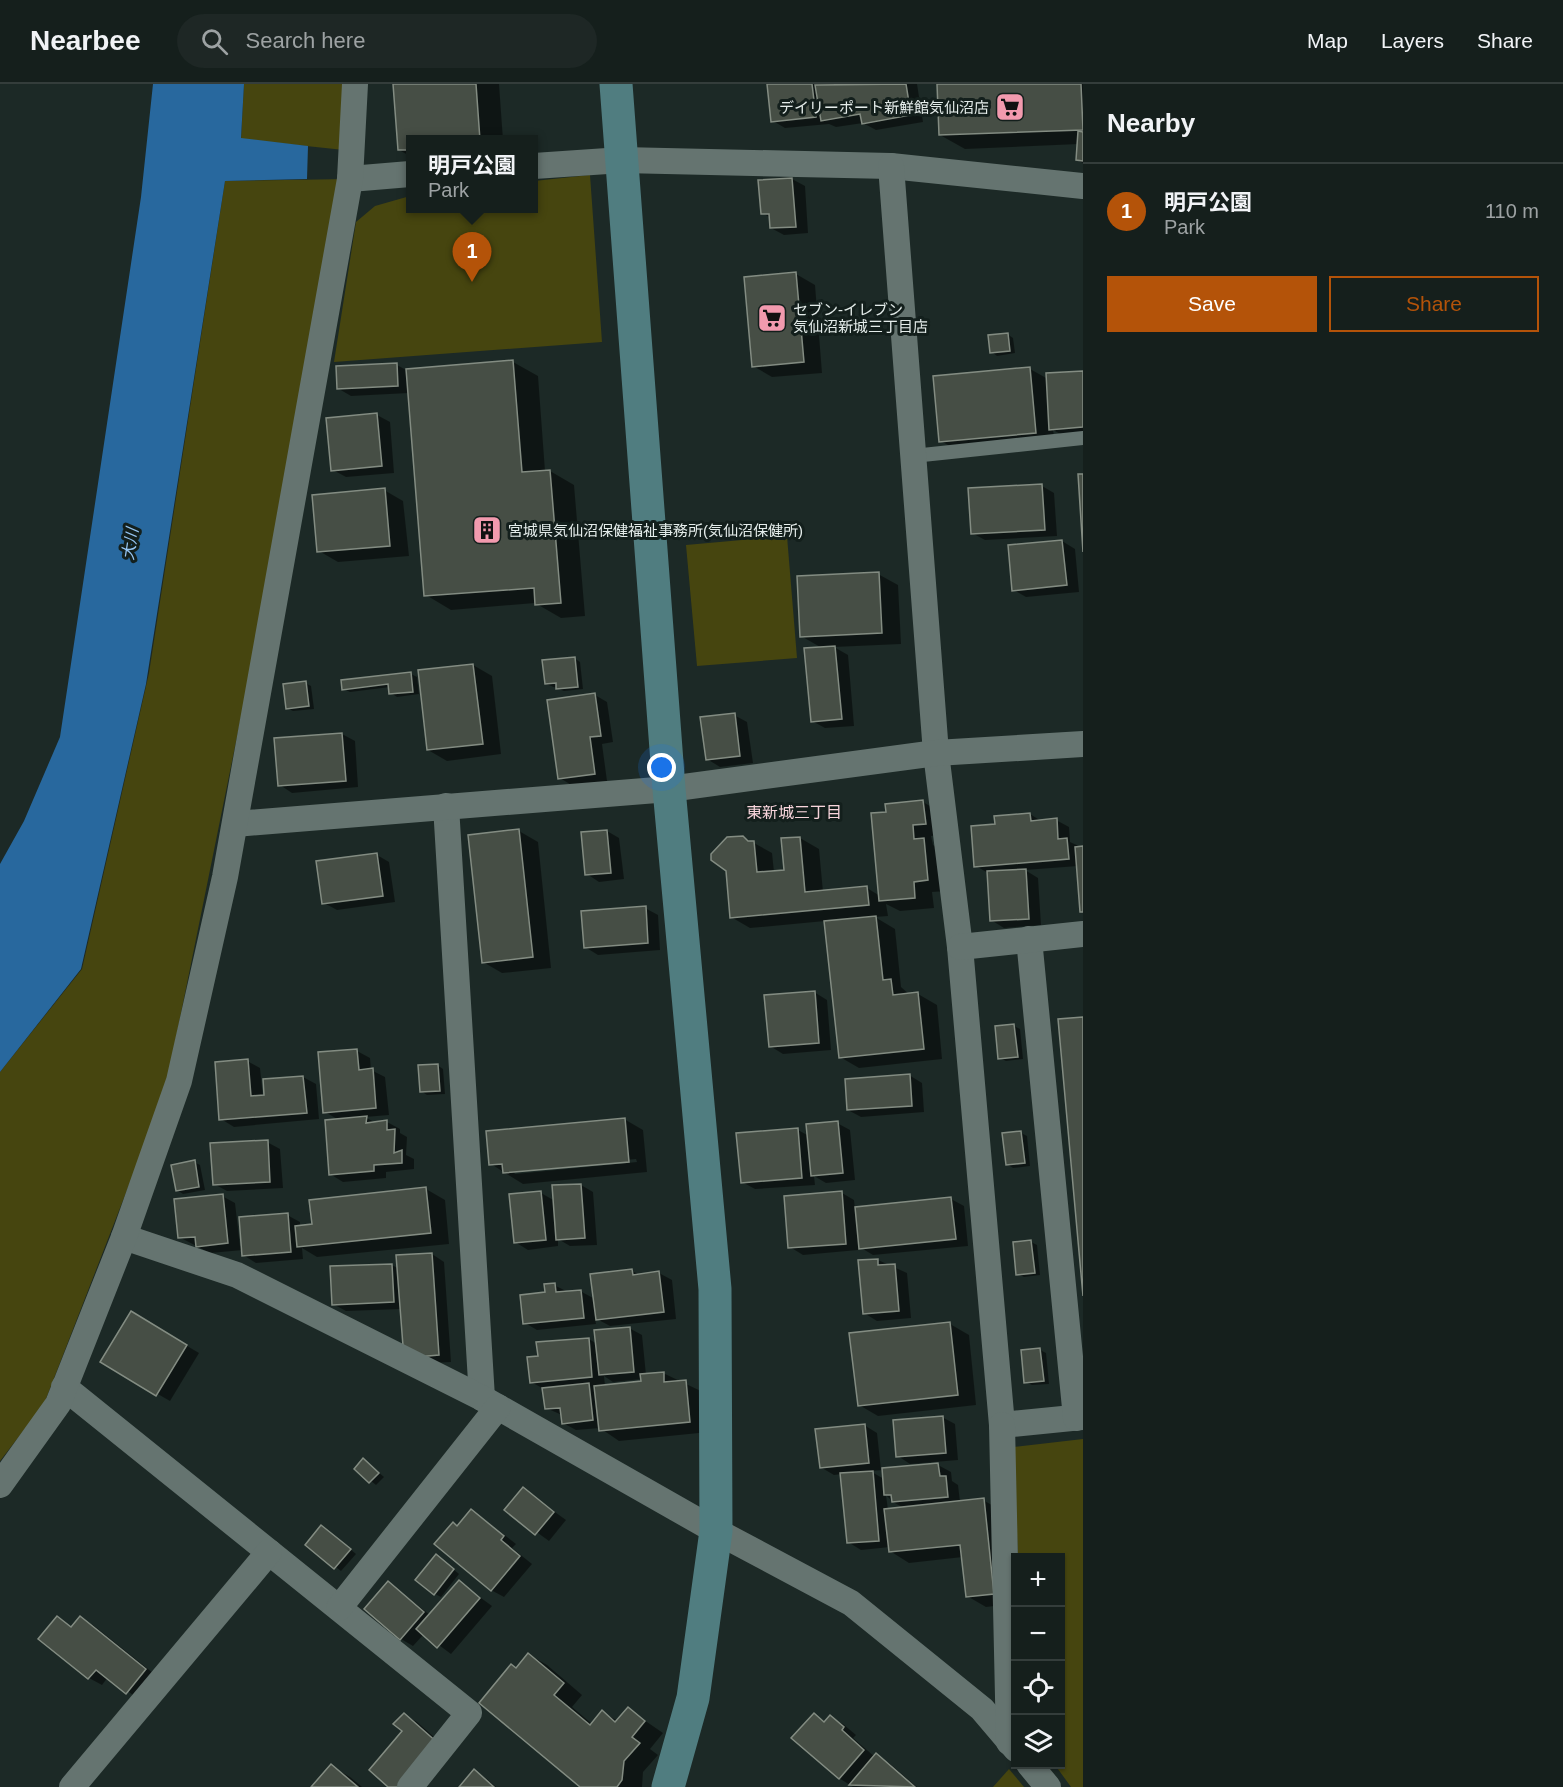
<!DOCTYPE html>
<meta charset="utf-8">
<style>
body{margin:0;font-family:Arial,"Noto Sans JP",sans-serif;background:#1e2725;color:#f1f3f6}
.controls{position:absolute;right:18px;bottom:18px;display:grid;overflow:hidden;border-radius:0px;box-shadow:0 2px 4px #0004}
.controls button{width:54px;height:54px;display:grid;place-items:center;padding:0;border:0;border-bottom:2px solid #343d3b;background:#151f1c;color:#f1f3f6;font:30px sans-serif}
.you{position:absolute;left:662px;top:684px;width:21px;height:21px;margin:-15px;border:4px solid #fff;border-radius:50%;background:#1a73e8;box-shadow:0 0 0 9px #1a73e833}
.badge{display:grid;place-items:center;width:39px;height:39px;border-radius:50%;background:#b45309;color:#fff;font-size:20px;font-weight:700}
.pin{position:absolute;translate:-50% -50px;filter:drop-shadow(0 2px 3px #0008)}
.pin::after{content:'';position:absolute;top:32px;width:21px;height:18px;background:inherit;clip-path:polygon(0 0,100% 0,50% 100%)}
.popup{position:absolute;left:406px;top:51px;width:132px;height:78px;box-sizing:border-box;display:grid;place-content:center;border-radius:0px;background:#151f1c;filter:drop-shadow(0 2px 4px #0005);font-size:20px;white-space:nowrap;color:#9da2a3}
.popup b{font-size:22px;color:#f1f3f6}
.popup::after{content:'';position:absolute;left:50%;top:100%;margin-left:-12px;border:12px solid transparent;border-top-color:#151f1c}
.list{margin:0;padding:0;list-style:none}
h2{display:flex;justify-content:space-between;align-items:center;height:78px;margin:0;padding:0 24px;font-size:26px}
h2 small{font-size:20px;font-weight:400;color:#9da2a3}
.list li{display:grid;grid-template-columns:39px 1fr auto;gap:18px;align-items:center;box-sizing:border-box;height:96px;padding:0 24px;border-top:2px solid #343d3b}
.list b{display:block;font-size:22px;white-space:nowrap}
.list p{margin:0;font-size:20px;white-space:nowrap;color:#9da2a3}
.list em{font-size:20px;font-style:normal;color:#9da2a3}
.actions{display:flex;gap:12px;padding:18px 24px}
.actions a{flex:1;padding:14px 0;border:2px solid #b45309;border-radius:0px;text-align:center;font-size:21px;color:#b45309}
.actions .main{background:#b45309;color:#fff}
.icon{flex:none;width:33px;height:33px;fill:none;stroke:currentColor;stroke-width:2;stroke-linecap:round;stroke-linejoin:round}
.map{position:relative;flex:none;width:1083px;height:1703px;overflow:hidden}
header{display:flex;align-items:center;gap:36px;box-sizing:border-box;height:84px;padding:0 30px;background:#151f1c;border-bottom:2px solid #343d3b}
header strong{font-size:28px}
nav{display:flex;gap:33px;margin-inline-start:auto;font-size:21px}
.search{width:420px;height:54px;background:#1e2725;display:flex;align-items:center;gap:15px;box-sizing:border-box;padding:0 21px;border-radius:33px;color:#9da2a3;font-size:22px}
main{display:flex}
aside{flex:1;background:#151f1c}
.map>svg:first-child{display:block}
.green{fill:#46450f}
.water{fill:#28689e}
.shadow{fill:#0007;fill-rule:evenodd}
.building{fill:#464e45;stroke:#838c82;stroke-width:1.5}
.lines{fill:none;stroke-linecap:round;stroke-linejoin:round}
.lane{stroke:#657470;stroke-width:14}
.street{stroke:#657470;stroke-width:26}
.secondary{stroke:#507d80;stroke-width:33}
.labels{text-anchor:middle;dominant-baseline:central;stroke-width:6;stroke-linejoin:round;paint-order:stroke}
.poi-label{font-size:15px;fill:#e4ecea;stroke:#131f1c;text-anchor:start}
.water-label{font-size:16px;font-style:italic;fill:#95c5f3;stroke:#131f1c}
.neighbourhood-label{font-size:16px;fill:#f7d4db;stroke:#131f1c}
</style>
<header>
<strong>Nearbee</strong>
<div class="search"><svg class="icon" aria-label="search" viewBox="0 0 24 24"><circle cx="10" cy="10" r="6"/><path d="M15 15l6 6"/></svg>Search here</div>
<nav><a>Map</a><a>Layers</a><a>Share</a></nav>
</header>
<main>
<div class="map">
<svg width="1083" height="1703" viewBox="0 0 1083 1703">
<rect width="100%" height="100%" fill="#1c2926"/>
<!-- green -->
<g class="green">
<path d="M244,0H349L344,66L241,55Z"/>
<path d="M590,91L602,258L334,278L356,138L375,122L410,112V124H534V97Z"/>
<path d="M350,95L165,1008L44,1320L0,1377V988L82,885L149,589L225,97Z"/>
<path d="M787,452L797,574L697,582L686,461Z"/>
<path d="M1083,1355V1703H1071L1055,1681L1060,1680V1474L1018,1473L1013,1363Z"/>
<path d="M1009,1685L1024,1703H993Z"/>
</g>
<!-- water -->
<path class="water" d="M153,0H244L241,54L308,62L307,95L225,97L146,600L81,885L0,988V780L24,737L60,653L141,113Z"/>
<!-- shadow -->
<g class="shadow">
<path d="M394,0H499L503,56H410V72L399,66Z"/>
<path d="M768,0H917L923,38L876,46L863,39L836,43L829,40L785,44L773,37Z"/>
<path d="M938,0H1083V79L1077,76L1079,60L965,65L940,51Z"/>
<path d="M792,95L805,102L808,149L784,151L771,144V134L762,129Z"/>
<path d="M796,190L815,201L822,289L772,293L753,282Z"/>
<path d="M1007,250L1013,254L1015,269L997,272L992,268Z"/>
<path d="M513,278L538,292L545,387H550L574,401L585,532L561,534L535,519L451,526L426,511L409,309L351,312L339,305L397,281L406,286Z"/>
<path d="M1030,285L1048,295L1083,289V351L1064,352L1053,346L1055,359L960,368L941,357Z"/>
<path d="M377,331L390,338L394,389L346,393L333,386Z"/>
<path d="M1042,402L1054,409L1057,452L985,456L972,449Z"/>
<path d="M384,406L403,417L409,472L338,478L319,467Z"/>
<path d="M1062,457L1075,465L1079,508L1026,513L1014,506Z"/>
<path d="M878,490L898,501L901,560L834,563L848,571L854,642L825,644L812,637L822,564L801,552Z"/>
<path d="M574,574L580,578L583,605L564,607L546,600Z"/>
<path d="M473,581L492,592L501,670L447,677L428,666Z"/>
<path d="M411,590L417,593L419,610L397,613L391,609L390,603L350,608L344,605Z"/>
<path d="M305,599L311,602L314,625L293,627L287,624Z"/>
<path d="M595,611L607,618L613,658L602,660L607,697L573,702L560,694Z"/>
<path d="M734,631L747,638L753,679L720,683L707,675Z"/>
<path d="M342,650L355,657L358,703L292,709L280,701Z"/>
<path d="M923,718L942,729L944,750L931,752L933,761L942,767L946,807L932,808L934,824L900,827L886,820L888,832L875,833L895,845L901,903L910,911L918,910L937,921L942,975L859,984L840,973L825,837L750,844L731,833L743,753L772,769L774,788L786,787L800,754L819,765L823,808L867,804L880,812L888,729Z"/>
<path d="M1030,730L1041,737L1056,736L1069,743L1070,758L1083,764V828L1078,782L1025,786L1038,794L1041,841L1004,844L991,836L988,789L976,782L996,741Z"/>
<path d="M519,747L538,758L551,884L502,889L483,878Z"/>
<path d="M607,747L619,754L624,795L599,798L587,790Z"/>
<path d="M377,771L389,778L395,818L337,826L324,819Z"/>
<path d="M645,824L658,831L660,866L598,871L585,863Z"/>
<path d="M814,908L827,916L831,966L783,970L770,962Z"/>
<path d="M1014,942L1020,945L1023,975L1006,977L1000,974Z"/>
<path d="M357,967L370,974L371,986L385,993L389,1031L365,1033L376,1039L387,1038L400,1045V1049L407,1053L406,1071L414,1075V1085L386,1088V1094L343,1098L330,1090L339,1036L325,1028Z"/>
<path d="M247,977L260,984L263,1014L303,993L316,1000L319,1035L234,1043L221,1035Z"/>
<path d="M437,981L443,985L445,1010L427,1011L421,1007Z"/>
<path d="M909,991L922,999L924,1028L861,1033L848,1026Z"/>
<path d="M624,1035L643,1046L647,1088L523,1100L491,1080ZM636,1075L637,1078L515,1090L513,1087Z"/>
<path d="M837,1039L850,1046L855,1096L826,1099L814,1092L815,1101L755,1105L742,1098L798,1046L809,1052Z"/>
<path d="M1021,1049L1027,1052L1030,1082L1013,1084L1007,1080Z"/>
<path d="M267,1058L280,1065L283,1104L227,1107L214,1100Z"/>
<path d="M194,1078L200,1081L205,1106L183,1110L177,1106Z"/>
<path d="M581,1101L593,1108L597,1161L570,1162L558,1155V1162L528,1166L515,1158L541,1109L555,1117Z"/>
<path d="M426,1105L445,1116L449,1160L317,1173L302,1164L303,1175L256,1179L243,1171V1166L210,1169L179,1153L222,1112L235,1119L240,1162L287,1131L300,1138V1143L314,1141Z"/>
<path d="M842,1109L854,1116L855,1125L951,1115L964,1122L968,1162L873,1171L858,1162V1166L803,1171L790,1163Z"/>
<path d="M1031,1158L1037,1161L1040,1191L1024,1193L1018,1190Z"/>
<path d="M432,1170L444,1178L451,1278L431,1279L418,1271L402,1225L346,1227L333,1220L392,1181L399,1185Z"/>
<path d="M878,1176L907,1189L911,1234L877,1237L864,1229Z"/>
<path d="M632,1187L640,1191L659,1189L672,1196L676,1235L610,1242L595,1234L596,1240L537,1246L525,1239L554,1201L568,1208L580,1207L595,1215Z"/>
<path d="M131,1229L199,1269L170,1317L102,1278Z"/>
<path d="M950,1240L969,1251L976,1321L878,1332L859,1321Z"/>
<path d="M629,1244L642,1251L646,1291L663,1289L705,1309L709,1348L619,1357L600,1344L576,1346L563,1339L562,1331L546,1324L544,1305L531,1298L540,1274L589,1255L597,1260ZM604,1292L613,1298L642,1295L643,1299L605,1302Z"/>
<path d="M1040,1266L1046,1269L1049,1300L1032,1301L1026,1298Z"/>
<path d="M942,1333L955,1340L958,1376L910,1380L898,1372Z"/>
<path d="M864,1341L877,1349L881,1386L938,1381L951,1388L952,1397L958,1401L960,1418L983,1416L1002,1427L1012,1520L986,1523L967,1512L963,1473L909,1479L890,1467V1463L861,1466L848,1458L842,1390L834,1391L822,1384ZM883,1386L884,1395L870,1387ZM886,1411L893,1418L904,1424L888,1426Z"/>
<path d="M364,1376L384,1393L376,1401L356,1385Z"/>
<path d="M523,1405L566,1436L549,1457L506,1426Z"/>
<path d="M472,1426L516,1460L512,1464L532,1480L504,1513L491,1506L453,1440L458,1443Z"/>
<path d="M327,1446L356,1470L341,1487L307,1461Z"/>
<path d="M442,1476L459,1490L441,1513L435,1510Z"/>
<path d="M459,1498L492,1522L451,1570L424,1550L413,1562L401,1555L389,1499L430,1531Z"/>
<path d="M57,1534L72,1543L80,1534L93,1541L158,1593L140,1616L108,1593L102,1601L89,1594L40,1554Z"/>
<path d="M528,1570L547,1581L582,1611L572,1623L592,1640L602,1628L618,1637L628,1625L663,1649L650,1665L658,1671L643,1688L642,1703H582L517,1585Z"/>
<path d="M404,1631L417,1638L451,1668L391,1703L404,1647Z"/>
<path d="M814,1631L826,1638L830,1633L843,1640L856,1651L853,1654L875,1673L889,1679L917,1703H853L839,1694Z"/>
<path d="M331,1682L350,1693L362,1703H313Z"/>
<path d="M474,1687L487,1695L496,1703H461Z"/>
</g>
<!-- building -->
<g class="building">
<path d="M393,0H476L480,56H410V66H398Z"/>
<path d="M767,0H812L816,33L771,38Z"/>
<path d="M906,0L911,31L862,40L860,30L821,37L815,1Z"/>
<path d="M937,0H1081L1083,46L939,51Z"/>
<path d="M1078,47L1083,48V77L1076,76Z"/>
<path d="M792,94L796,143L770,144L769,130H761L758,96Z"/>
<path d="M796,188L804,278L752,283L744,193Z"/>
<path d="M1008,249L1010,267L990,269L988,251Z"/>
<path d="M513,276L522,388L550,386L561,519L535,521L534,504L424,512L406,285Z"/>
<path d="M397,279L398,302L337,305L336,282Z"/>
<path d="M1030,283L1036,349L939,358L933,292Z"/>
<path d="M1083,287V343L1049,346L1046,289Z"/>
<path d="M377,329L382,382L331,387L326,334Z"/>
<path d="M1078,390H1083V468Z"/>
<path d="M1042,400L1045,446L971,450L968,404Z"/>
<path d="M385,404L390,462L317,468L312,411Z"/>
<path d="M1062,456L1067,501L1012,507L1008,461Z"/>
<path d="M879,488L882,549L800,553L797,492Z"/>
<path d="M835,562L842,635L811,638L804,564Z"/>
<path d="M575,573L578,603L556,605V599L545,600L542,576Z"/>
<path d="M473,580L483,660L427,666L418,586Z"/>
<path d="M411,588L413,608L389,610L388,600L342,606L341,596Z"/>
<path d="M306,597L309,622L286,625L283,600Z"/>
<path d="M595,609L601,652L590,653L595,690L558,695L547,616Z"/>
<path d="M735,629L740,672L706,676L700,633Z"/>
<path d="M342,649L346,697L278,702L274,654Z"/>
<path d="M923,716L926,740L913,741L914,755L924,754L928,796L914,798L915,814L879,817L871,729L886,728L885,720Z"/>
<path d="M1030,729L1031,737L1057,734L1058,755L1067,754L1069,775L974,783L971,742L995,740L994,732Z"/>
<path d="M519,745L533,873L482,879L468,751Z"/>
<path d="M607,746L611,789L585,791L581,748Z"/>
<path d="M743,752L748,757H754L757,788L784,786L781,754L800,753L805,808L867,802L869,821L730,834L726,787L711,776V770L727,753Z"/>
<path d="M1083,762V828H1080L1075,763Z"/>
<path d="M377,769L383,812L322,820L316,777Z"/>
<path d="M1026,785L1029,835L990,837L987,787Z"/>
<path d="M646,822L648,859L584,864L581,827Z"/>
<path d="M876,832L883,896L891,895L893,911L918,908L924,965L839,974L824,837Z"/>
<path d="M815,907L819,959L769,963L764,911Z"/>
<path d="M1083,933V1212L1058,935Z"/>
<path d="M1014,940L1018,973L998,975L995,942Z"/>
<path d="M357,965L359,986L373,984L376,1024L323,1029L318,968Z"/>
<path d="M248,975L251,1012L264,1011L263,995L303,992L307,1029L219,1036L215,978Z"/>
<path d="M438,980L440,1007L420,1008L418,981Z"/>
<path d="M910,990L912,1022L847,1026L845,995Z"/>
<path d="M367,1032L366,1039L387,1036V1046L395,1045L394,1069L402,1066V1079L374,1081V1087L329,1091L325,1036Z"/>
<path d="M625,1034L629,1078L503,1089L502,1080L489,1081L486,1047Z"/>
<path d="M838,1037L843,1089L811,1092L806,1040Z"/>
<path d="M798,1044L802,1094L741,1099L736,1049Z"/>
<path d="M1021,1047L1025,1079L1006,1081L1002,1049Z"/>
<path d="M268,1056L270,1098L213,1101L210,1059Z"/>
<path d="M195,1076L199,1103L176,1107L171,1081Z"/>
<path d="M581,1100L585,1154L556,1156L552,1101Z"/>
<path d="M426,1103L431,1149L297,1163L295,1142L312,1140L309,1116Z"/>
<path d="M541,1107L546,1156L514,1159L509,1110Z"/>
<path d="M842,1107L846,1160L788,1164L784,1112Z"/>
<path d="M223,1110L228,1159L196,1163L195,1153L178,1154L174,1115Z"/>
<path d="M951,1113L956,1155L859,1165L855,1123Z"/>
<path d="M288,1129L291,1168L242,1172L239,1133Z"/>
<path d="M1031,1156L1035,1189L1016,1191L1013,1158Z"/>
<path d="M432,1169L439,1271L417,1273L403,1262L396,1171Z"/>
<path d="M878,1175V1181L895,1180L899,1227L863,1230L858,1176Z"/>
<path d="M392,1180L394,1218L332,1221L330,1182Z"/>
<path d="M632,1185L633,1191L659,1187L664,1228L596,1236L590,1190Z"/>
<path d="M555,1199L556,1208L581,1206L584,1234L523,1240L520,1211L545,1208L544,1200Z"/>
<path d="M131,1227L187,1261L156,1312L100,1278Z"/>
<path d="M950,1238L958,1311L858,1322L849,1249Z"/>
<path d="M630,1243L634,1288L599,1291L594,1246Z"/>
<path d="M589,1254L592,1293L530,1299L527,1273L538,1272L536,1258Z"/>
<path d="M1040,1264L1044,1297L1024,1299L1021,1266Z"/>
<path d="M664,1288V1298L686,1296L690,1338L599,1347L594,1302L641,1297L640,1290Z"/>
<path d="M589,1299L593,1336L562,1340L560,1324L545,1325L542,1304Z"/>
<path d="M943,1332L946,1369L896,1373L893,1336Z"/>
<path d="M865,1340L869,1379L820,1384L815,1345Z"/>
<path d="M363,1374L379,1389L369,1399L354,1385Z"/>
<path d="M938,1379L940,1392H946L948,1413L892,1418L891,1411H884L882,1384Z"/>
<path d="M873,1387L879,1457L847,1459L840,1389Z"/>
<path d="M523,1403L554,1428L535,1451L504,1426Z"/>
<path d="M984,1414L994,1510L966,1513L960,1461L889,1468L884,1425Z"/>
<path d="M471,1425L504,1452L501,1456L520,1472L491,1507L434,1460L453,1438L457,1442Z"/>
<path d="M321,1441L351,1465L334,1485L305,1461Z"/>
<path d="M436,1470L454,1485L434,1511L415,1496Z"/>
<path d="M459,1496L480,1514L437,1564L416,1545Z"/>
<path d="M388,1497L424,1528L400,1556L364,1525Z"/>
<path d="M57,1532L71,1543L80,1532L146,1585L126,1610L96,1586L88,1595L38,1555Z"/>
<path d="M528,1569L564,1599L554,1611L590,1641L602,1626L615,1638L628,1623L645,1637L632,1653L640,1659L624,1677L622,1696L617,1703H580L479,1619L511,1580L516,1584Z"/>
<path d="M404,1629L439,1660L402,1703H388L369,1686L402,1647L393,1640Z"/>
<path d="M814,1629L824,1638L830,1631L844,1643L842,1646L864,1666L839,1695L791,1654Z"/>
<path d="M876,1669L915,1703L849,1701Z"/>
<path d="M331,1680L358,1703H311Z"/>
<path d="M474,1685L494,1703H459Z"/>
</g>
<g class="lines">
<!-- lane -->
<path class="lane" d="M913,372L1083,354"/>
<!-- street -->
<g class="street">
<path d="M534,82L622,76L891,82L1083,102"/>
<path d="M891,82L936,669L960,863L1002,1341L1083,1333"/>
<path d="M350,95L410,90"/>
<path d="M446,722L482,1314"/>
<path d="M235,740L669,705L936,669L1083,660"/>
<path d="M1029,855L1076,1334"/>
<path d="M960,863L1083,850"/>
<path d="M124,1153L237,1191L482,1314L716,1447L851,1519L982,1625L1016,1665"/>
<path d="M64,1303L469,1629L410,1703"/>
<path d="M1002,1341L1009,1658"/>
<path d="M0,1401L58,1320L124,1153L179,997L225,793L350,95L355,0"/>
<path d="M339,1524L498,1323"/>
<path d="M1029,1680L1048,1703"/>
<path d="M72,1703L269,1468"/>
</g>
<!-- secondary -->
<path class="secondary" d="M616,0L669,705L715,1205L716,1447L693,1614L668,1703"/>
</g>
<!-- icons -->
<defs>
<g id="supermarket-square" transform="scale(1.5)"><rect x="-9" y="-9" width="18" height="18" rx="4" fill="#f29aae" stroke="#131f1c"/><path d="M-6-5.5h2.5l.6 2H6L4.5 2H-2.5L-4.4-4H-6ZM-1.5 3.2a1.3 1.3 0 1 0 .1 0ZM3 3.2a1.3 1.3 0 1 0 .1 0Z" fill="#111"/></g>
<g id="building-square" transform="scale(1.5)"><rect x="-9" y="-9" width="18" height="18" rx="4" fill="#f29aae" stroke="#131f1c"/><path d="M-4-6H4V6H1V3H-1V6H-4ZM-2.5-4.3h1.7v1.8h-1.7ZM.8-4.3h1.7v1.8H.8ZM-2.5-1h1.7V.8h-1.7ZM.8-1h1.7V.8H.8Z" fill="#111"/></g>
</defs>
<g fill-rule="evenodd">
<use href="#supermarket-square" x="1010" y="23"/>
<use href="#supermarket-square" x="772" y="234"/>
<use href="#building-square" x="487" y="446"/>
</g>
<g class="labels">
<!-- poi labels -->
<g class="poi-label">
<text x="989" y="23" text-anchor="end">デイリーポート新鮮館気仙沼店</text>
<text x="793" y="225">セブン-イレブン<tspan x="793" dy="17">気仙沼新城三丁目店</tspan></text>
<text x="508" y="446">宮城県気仙沼保健福祉事務所(気仙沼保健所)</text>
</g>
<!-- water labels -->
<g class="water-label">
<text transform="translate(130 460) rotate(-81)">大川</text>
</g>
<!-- neighbourhood labels -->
<g class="neighbourhood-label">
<text x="794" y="728">東新城三丁目</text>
</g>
</g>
</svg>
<div class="controls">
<button>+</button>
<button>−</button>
<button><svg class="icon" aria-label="locate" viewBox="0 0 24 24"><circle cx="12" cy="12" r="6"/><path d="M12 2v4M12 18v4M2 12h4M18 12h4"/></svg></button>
<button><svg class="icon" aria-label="layers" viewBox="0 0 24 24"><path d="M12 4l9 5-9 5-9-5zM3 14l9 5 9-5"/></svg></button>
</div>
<div class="you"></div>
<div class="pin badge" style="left:472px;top:198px">1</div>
<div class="popup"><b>明戸公園</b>Park</div>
</div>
<aside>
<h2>Nearby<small></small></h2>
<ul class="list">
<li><span class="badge">1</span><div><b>明戸公園</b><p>Park</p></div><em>110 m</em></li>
</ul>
<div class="actions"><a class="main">Save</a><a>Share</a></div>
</aside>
</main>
